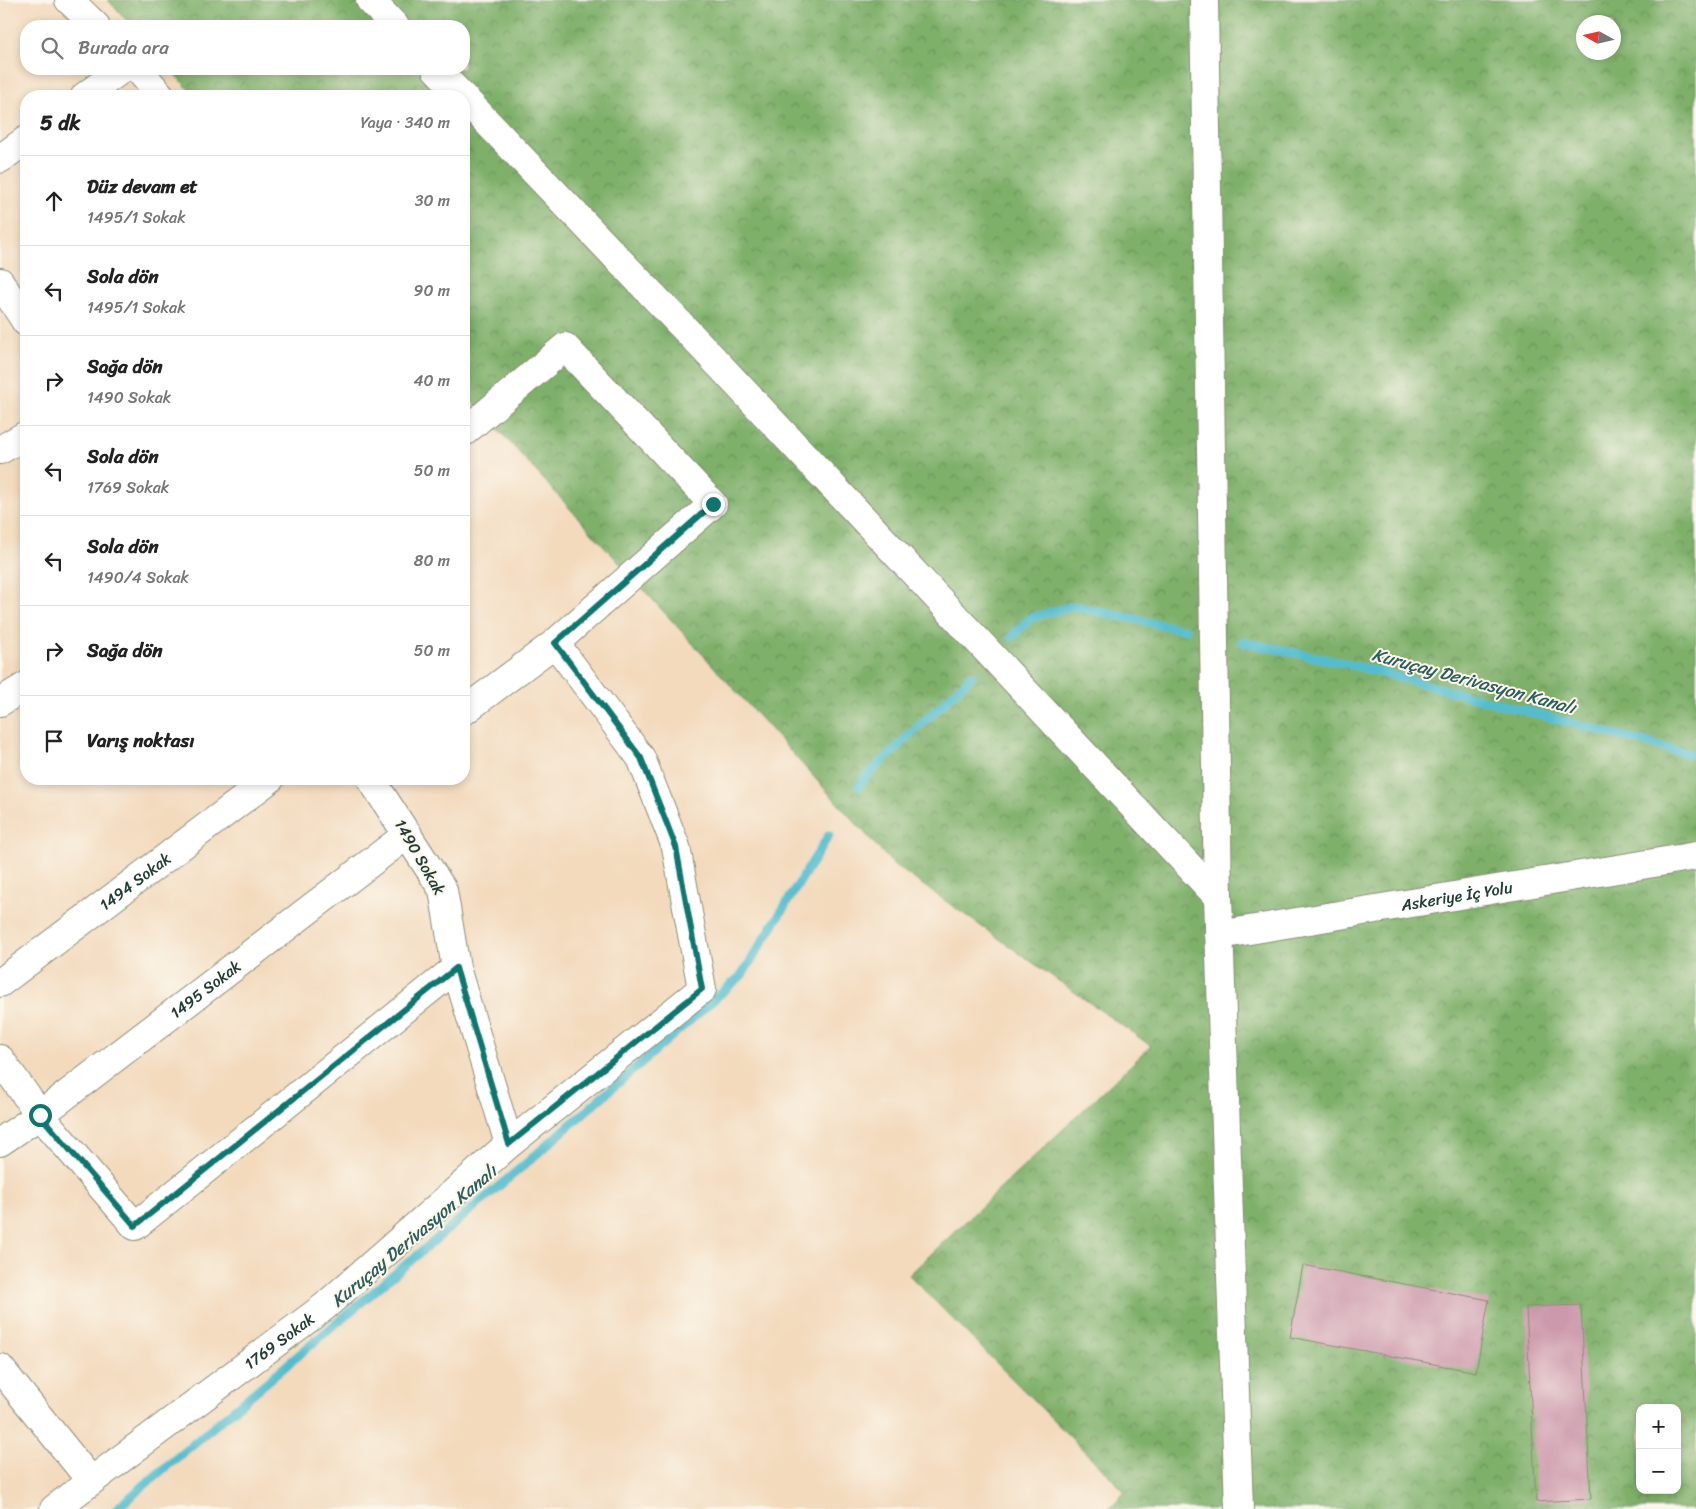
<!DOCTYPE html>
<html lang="tr">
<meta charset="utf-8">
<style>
body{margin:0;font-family:Sriracha,sans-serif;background:#f2f2f2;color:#222}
.controls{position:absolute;right:15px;bottom:15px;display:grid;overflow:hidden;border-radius:10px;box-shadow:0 2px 8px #0003}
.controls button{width:45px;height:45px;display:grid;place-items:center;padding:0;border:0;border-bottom:1px solid #e0e0e0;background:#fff;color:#222;font:25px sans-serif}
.compass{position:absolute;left:1576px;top:15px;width:45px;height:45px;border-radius:50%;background:#fff;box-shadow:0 2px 8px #0003;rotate:278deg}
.stop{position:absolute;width:15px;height:15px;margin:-11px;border:4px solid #0f766e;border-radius:50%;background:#fff}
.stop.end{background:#0f766e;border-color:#fff;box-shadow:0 1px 5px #0008}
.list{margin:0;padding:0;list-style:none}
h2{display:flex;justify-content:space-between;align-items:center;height:65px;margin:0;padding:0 20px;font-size:21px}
h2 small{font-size:16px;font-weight:400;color:#767676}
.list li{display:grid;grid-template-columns:32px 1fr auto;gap:15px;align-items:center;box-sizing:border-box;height:90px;padding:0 20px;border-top:1px solid #e0e0e0}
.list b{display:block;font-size:19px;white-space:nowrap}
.list p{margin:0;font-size:16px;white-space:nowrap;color:#767676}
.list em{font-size:16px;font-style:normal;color:#767676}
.icon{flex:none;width:28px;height:28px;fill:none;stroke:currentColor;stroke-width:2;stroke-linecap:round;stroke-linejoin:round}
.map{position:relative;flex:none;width:1696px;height:1509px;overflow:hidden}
.search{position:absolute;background:#fff;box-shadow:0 2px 8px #0003;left:20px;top:20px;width:450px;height:55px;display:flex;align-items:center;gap:12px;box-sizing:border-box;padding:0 18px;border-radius:20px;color:#767676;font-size:19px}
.panel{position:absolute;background:#fff;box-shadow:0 2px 8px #0003;left:20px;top:90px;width:450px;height:695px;border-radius:20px}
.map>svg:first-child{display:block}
.forest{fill:url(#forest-crowns);stroke:#4f764f;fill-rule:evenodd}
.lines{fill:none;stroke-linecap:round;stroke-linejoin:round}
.stream{stroke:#53bdcf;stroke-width:9}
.building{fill:#cc98ab}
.minor-casing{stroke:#898c78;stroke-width:30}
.minor{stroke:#fff;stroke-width:28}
.route{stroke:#0f766e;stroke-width:6}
.labels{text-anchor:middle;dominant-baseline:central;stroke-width:4;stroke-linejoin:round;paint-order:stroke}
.street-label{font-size:16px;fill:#1f3d34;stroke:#fbf7ec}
.water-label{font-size:18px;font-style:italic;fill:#2c5d5b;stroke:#fbf7ec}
</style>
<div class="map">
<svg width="1696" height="1509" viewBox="0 0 1696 1509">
<defs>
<pattern id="forest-crowns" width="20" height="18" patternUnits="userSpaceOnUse" patternTransform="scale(1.25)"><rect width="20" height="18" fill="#7fb06a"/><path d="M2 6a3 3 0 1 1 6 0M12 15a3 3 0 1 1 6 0" fill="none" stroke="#679058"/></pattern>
</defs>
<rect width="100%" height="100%" fill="#fbf7ec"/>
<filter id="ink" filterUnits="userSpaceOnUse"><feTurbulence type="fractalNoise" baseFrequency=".02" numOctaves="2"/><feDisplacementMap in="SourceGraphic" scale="10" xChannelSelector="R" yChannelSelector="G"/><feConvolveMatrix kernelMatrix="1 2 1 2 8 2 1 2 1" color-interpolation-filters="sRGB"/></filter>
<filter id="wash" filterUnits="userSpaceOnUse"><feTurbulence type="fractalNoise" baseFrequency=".0096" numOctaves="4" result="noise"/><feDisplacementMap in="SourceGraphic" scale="20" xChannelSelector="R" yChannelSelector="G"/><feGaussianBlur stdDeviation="1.12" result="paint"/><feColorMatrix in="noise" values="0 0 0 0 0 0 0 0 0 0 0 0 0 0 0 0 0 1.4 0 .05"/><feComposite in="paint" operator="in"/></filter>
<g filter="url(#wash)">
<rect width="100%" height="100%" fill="#f3dabd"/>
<!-- forest -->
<path class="forest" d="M108,0H1696V1509H1108L1125,1492L909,1275L1151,1046L893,864L464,392V96H195L170,69H464V26H132ZM1584,22H1614V52H1584ZM1640,1408H1677V1490H1640Z"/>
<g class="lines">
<!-- stream -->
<g class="stream">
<path d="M1012,637L1031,618L1073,606L1186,630"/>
<path d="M1242,642L1344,663L1696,756"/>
<path d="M859,786L865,778L972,676"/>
<path d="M116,1509L523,1166L742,975L829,835"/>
</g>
</g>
<g id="blocks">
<!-- building -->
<g class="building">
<path d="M1303,1265L1489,1300L1476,1372L1290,1337Z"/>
<path d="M1581,1305L1591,1499L1536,1502L1526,1307Z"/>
</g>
</g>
</g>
<g filter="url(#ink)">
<use href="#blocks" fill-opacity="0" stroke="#898c78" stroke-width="1"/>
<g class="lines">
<!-- minor casing -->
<g class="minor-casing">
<g id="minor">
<path d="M69,0L96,26"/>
<path d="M370,0L395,26"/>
<path d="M1204,0L1218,897L1239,1509"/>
<path d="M138,69L161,96"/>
<path d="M436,69L462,96"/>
<path d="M85,96L122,69"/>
<path d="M464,98L707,352L1218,897"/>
<path d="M0,159L26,140"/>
<path d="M0,282L26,322"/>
<path d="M464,432L565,347L713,504L555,643"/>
<path d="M0,450L26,435"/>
<path d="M0,702L26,686"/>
<path d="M371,779L443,890L456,968L509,1144"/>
<path id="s1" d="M1219,935L1696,856"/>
<path id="s2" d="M0,983L270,779"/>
<path d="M0,1059L40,1115L135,1226L456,968"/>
<path id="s3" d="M0,1142L40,1115L408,834"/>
<path d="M0,1368L91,1481"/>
<path id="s4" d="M54,1509L324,1307L509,1144L702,989L676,847L641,758L555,643L464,711"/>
</g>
</g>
<!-- minor -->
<use href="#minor" class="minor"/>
</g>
</g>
<g class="lines" filter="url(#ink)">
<!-- route -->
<path class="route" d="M40,1115L135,1226L456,968L509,1144L702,989L676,847L641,758L555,643L713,504"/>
</g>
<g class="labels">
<!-- street labels -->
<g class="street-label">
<text transform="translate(420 857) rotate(60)">1490 Sokak</text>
<text stroke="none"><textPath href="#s2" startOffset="169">1494 Sokak</textPath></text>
<text stroke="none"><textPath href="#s1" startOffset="241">Askeriye İç Yolu</textPath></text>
<text stroke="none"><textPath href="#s3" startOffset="256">1495 Sokak</textPath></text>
<text stroke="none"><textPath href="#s4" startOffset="281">1769 Sokak</textPath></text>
</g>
<!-- water labels -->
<g class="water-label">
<text transform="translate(1474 681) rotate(15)">Kuruçay Derivasyon Kanalı</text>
<text transform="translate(414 1236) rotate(-40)">Kuruçay Derivasyon Kanalı</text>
</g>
</g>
</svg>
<div class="controls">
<button>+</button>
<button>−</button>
</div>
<svg class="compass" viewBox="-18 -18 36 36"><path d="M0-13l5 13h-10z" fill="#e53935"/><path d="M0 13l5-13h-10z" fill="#767676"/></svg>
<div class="stop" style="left:40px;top:1115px"></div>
<div class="stop end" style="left:713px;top:504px"></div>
<div class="search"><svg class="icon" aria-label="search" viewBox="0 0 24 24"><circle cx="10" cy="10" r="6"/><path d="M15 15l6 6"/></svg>Burada ara</div>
<section class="panel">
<h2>5 dk<small>Yaya · 340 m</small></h2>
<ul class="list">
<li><svg class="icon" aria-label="ahead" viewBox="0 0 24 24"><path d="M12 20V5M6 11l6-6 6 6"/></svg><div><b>Düz devam et</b><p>1495/1 Sokak</p></div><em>30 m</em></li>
<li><svg class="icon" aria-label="left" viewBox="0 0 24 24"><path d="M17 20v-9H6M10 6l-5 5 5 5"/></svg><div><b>Sola dön</b><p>1495/1 Sokak</p></div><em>90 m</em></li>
<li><svg class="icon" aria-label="right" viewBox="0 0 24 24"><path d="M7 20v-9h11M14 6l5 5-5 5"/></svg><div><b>Sağa dön</b><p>1490 Sokak</p></div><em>40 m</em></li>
<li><svg class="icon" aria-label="left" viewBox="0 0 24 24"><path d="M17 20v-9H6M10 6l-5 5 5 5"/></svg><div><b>Sola dön</b><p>1769 Sokak</p></div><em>50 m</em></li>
<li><svg class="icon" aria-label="left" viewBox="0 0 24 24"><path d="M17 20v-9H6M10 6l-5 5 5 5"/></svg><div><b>Sola dön</b><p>1490/4 Sokak</p></div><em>80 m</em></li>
<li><svg class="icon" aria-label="right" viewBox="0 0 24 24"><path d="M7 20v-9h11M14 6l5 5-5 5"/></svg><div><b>Sağa dön</b></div><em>50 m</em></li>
<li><svg class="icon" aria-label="arrive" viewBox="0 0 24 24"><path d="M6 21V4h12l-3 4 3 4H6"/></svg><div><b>Varış noktası</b></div></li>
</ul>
</section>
</div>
